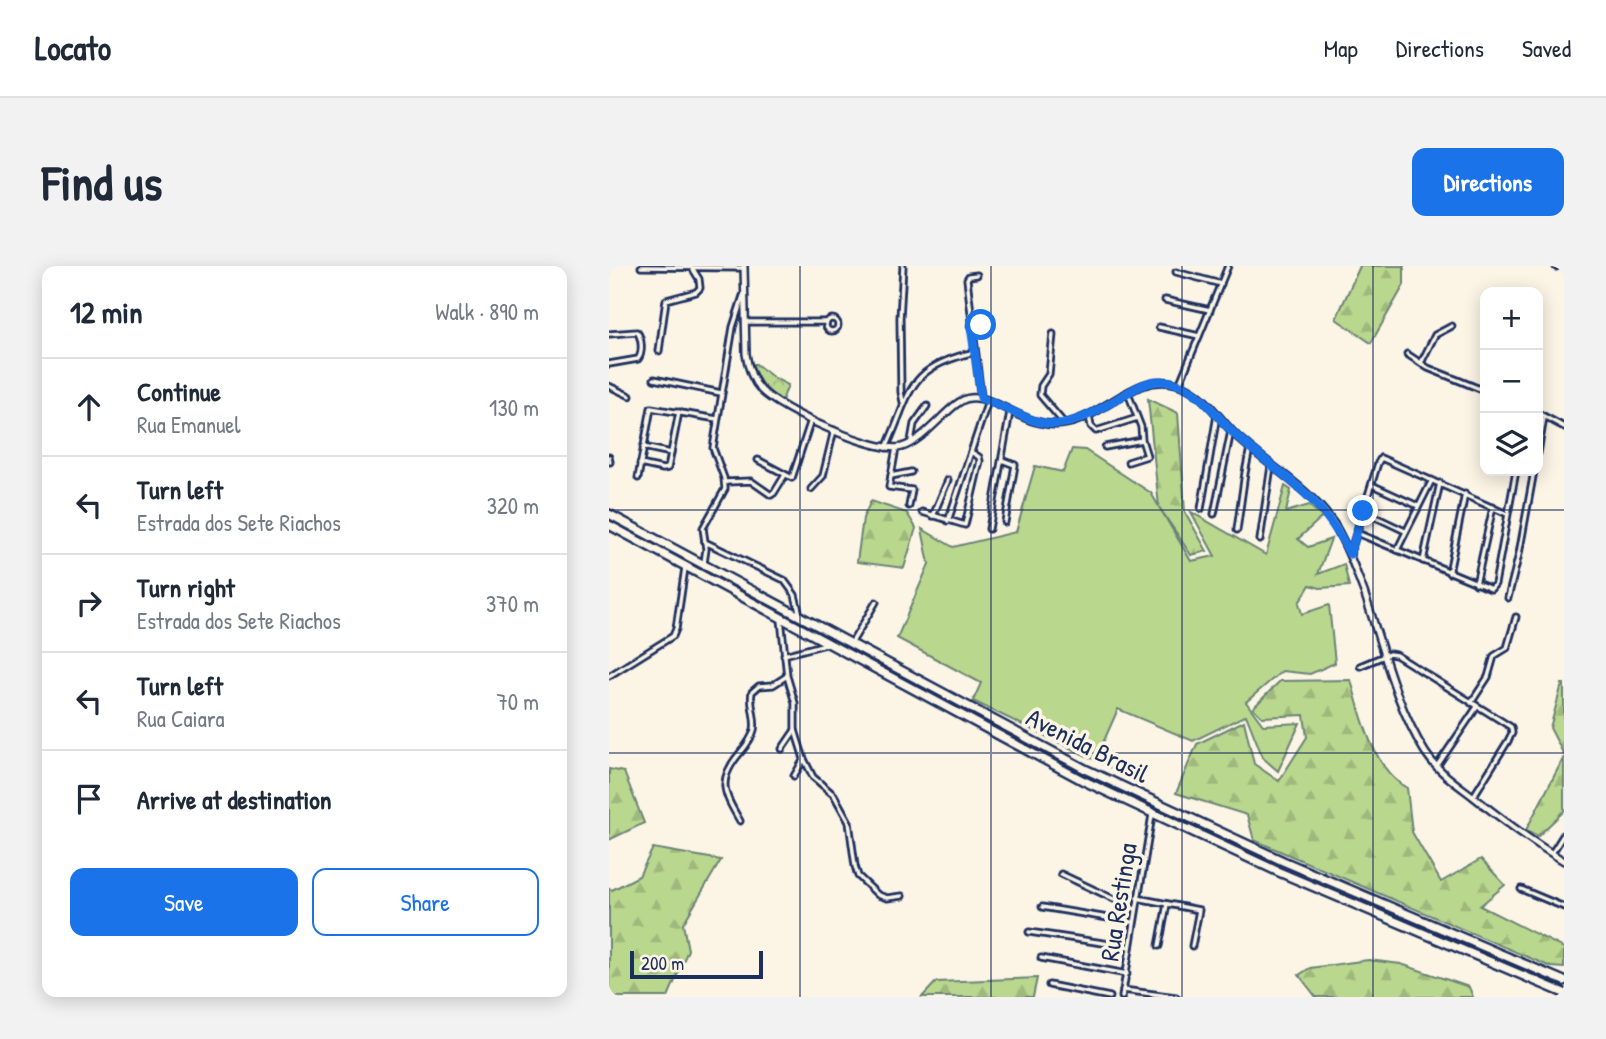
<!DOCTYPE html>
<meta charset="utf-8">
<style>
body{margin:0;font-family:"Patrick Hand",sans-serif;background:#f2f2f3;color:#1f2937}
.controls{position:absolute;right:21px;top:21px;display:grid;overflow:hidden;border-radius:14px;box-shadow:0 4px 18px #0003}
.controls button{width:63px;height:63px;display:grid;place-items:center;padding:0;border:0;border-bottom:2px solid #e0e1e3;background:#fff;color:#1f2937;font:35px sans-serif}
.scale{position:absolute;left:21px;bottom:18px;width:133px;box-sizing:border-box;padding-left:7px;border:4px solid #1b2f5e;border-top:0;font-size:19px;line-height:24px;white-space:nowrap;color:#1b2f5e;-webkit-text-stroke:5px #fcf5e5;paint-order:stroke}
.stop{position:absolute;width:21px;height:21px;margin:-16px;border:5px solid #1a73e8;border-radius:50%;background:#fff}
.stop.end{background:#1a73e8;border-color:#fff;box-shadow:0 2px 7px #0008}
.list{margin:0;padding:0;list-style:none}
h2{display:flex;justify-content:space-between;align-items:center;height:91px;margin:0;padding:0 28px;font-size:30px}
h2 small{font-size:23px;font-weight:400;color:#747a83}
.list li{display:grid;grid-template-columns:46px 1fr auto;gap:21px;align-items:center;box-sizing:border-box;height:98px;padding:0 28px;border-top:2px solid #e0e1e3}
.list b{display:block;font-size:26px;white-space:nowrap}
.list p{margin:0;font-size:23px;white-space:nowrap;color:#747a83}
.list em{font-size:23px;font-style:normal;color:#747a83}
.actions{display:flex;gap:14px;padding:21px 28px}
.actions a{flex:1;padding:16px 0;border:2px solid #1a73e8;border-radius:14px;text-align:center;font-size:24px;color:#1a73e8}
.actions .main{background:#1a73e8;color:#fff}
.icon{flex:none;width:38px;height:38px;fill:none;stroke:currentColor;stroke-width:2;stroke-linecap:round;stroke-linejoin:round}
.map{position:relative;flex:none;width:955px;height:731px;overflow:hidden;border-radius:14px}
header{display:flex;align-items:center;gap:42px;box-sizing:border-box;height:98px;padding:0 35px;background:#fff;border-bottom:2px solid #e0e1e3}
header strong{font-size:33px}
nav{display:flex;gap:38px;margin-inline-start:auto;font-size:24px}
.intro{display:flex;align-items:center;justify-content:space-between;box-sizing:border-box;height:168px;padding:0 42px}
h1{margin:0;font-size:49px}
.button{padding:18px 32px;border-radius:14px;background:#1a73e8;color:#fff;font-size:24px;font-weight:700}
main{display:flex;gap:42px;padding:0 42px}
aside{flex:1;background:#fff;border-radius:14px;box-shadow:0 4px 18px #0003}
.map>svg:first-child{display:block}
.green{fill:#bad78e;stroke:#6a8376;stroke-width:2}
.forest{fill:url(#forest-firs);stroke:#6a8376;stroke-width:2}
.park{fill:url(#park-crowns);stroke:#6a8376;stroke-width:2}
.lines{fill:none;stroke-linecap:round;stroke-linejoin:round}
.street-casing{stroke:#1b2f5e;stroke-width:9}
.secondary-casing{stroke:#1b2f5e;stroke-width:10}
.highway-casing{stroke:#1b2f5e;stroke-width:12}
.street{stroke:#fcf5e5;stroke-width:3.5}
.secondary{stroke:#fcf5e5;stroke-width:5}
.highway{stroke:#fcf5e5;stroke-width:7}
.route{stroke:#1a73e8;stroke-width:9}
.grid{fill:none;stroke:#1b2f5e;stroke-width:2;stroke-opacity:0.55}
.labels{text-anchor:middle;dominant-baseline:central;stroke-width:7;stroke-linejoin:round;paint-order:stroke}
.street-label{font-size:26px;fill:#1b2f5e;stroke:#fcf5e5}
</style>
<header>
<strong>Locato</strong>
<nav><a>Map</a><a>Directions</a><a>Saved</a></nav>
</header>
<div class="intro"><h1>Find us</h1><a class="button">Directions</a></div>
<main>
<aside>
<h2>12 min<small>Walk · 890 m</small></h2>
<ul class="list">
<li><svg class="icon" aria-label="ahead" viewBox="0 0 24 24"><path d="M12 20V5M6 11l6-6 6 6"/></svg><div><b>Continue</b><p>Rua Emanuel</p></div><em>130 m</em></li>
<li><svg class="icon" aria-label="left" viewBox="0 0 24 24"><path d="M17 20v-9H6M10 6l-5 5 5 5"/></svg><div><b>Turn left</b><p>Estrada dos Sete Riachos</p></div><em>320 m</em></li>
<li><svg class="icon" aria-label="right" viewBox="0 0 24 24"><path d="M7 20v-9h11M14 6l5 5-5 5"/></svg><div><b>Turn right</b><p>Estrada dos Sete Riachos</p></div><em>370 m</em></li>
<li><svg class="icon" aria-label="left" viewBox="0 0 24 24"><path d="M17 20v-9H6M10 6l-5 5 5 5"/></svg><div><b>Turn left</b><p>Rua Caiara</p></div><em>70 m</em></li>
<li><svg class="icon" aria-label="arrive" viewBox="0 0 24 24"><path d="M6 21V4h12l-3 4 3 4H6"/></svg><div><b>Arrive at destination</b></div></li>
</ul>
<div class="actions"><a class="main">Save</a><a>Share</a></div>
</aside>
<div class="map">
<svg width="955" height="731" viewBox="0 0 955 731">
<defs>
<pattern id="forest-firs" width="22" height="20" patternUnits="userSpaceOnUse" patternTransform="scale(1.75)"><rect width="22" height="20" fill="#bad78e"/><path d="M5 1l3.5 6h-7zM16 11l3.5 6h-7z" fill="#9fb97d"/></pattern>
<pattern id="park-crowns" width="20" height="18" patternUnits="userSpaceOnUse" patternTransform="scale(1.75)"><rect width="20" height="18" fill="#bad78e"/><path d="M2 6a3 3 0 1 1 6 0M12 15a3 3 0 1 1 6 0" fill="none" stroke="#9fb97d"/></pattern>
</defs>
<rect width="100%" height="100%" fill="#fcf5e5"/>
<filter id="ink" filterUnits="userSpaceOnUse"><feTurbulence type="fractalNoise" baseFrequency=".0143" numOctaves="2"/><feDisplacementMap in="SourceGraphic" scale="14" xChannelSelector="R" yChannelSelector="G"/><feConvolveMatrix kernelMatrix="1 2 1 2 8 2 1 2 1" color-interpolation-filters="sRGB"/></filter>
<g filter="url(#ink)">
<!-- green -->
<path class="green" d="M463,183L476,184L542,227L582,295L606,290L582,246L657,289L676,220L682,224L677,246L700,239L713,251L689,273L699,281L722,273L709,308L735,298L740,320L711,322L701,319L690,337L693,348L720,339L726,397L701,408L673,405L637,436L654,459L691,457L669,505L654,492L637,449L584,475L509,443L493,479L519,510L364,435L372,417L288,372L320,298L313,263L344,281L407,266L426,200L454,206Z"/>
<!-- forest -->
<g class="forest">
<path d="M751,0H795V19L762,77L727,53Z"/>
<path d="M539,133L569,147L576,246L598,285L582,289L550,241Z"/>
<path d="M262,235L298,247L307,262L295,302L248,296L254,252Z"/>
<path d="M742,414C752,450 764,503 798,522L803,566L832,616L872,593L896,619L871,640L955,682V702L942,701L645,574L638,549L567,527L588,478L635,455L645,498L670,515L698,471L695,449L653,451L644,442L671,415Z"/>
<path d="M953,418H955V489L941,462Z"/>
<path d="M955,491V545L929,570L917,564Z"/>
<path d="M0,503L15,506L35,557L0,574Z"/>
<path d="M44,582L112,594L74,658L79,684L59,731H0V622L3,624L30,610Z"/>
<path d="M759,694L792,698L860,721L864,731H707L690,709L701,702Z"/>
<path d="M428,712L424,731H313L327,716Z"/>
</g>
<!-- park -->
<path class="park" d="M142,98H147L165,112L179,119L172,137L152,117Z"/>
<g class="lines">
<!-- street casing -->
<g class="street-casing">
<g id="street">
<path d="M32,1L135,2"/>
<path d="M947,1L949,0"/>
<path d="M567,6L612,18"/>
<path d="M368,9L360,10L358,13L372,132"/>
<path d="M556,34L601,44"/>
<circle cx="223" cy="59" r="6"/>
<path d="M136,56H218"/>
<path d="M362,60L372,59"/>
<path d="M550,61L590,70"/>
<path d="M0,68L28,66C33,72 34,87 29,93L0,98"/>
<path d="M444,68L440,108L432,120L431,129L454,156"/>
<path d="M50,85L57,34L87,26L91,22L90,13L82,0"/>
<path d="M798,88L819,102L876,125"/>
<path d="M812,97L826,69L843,60"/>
<path d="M45,113L112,127"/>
<path d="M570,119L619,0"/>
<path d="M0,120L21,130"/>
<path d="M294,136L292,126L291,52L294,0"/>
<path d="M929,147L955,161"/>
<path d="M480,150L482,160L487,165L528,152"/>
<path d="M302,175L305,158L318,140"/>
<path d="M34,181L62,187"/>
<path d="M496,181L533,174"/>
<path d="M277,182C303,126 296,102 366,86"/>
<path d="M287,182L280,221L303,224L300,240"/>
<path d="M929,187L935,151"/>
<path d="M0,191L1,196"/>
<path d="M149,194L183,212L202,154"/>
<path d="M393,194L406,199L396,256"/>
<path d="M519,196L538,190L533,174L532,161L519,127"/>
<path d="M31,198L54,203L59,202L70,146"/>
<path d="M282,210L302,206"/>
<path d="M29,212L42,142L108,153"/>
<path d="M117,216L142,215L162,229L165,227L176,209"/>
<path d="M763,219L809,240"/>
<path d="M202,223L214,210L225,164"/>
<path d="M592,243L608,149"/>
<path d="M754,245L796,265"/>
<path d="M313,246L356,259L371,195L370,191L362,186"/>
<path d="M605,248L622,165"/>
<path d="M324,250L339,214"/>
<path d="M339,255L379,135"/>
<path d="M380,263L401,146"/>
<path d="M628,264L636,207L641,182"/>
<path d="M748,267L882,323L886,318L907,205"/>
<path d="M651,274L662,200"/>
<path d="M96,276L175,314L186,329L191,349"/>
<path d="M788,284L823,214"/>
<path d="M741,288L769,197L772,192L898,248"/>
<path d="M814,295L831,217"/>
<path d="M95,297L97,283L94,262L116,223L115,212L104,182L124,61L134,30"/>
<path d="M840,307L856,228"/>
<path d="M867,318L884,241"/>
<path d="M899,332L910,288L925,205"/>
<path d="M172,353L178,410L186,437V464L195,493L204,511L225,529L240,556L246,600L249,610L269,629L278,632L293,630"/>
<path d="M243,376L267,336"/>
<path d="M175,389L217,378"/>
<path d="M751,400L780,388L787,389L902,461L903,467L899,475L864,531"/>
<path d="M0,410L64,370L67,363L76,302"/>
<path d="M862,437L879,411L885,390L898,382L907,351"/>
<path d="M173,483L186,464"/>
<path d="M828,500L868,441"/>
<path d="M185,510L195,493"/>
<path d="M131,555C114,526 108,514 131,487C137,480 143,472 145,464C148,452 140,439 143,426L150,420L164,419L178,410"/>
<path d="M943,587L955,568"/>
<path d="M452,608L526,643"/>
<path d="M912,623L955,641"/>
<path d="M528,632L590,644L583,680"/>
<path d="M433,641L523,656"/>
<path d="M420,666L521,681"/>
<path d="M550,680L558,638"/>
<path d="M432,692L518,708"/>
<path d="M440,719L501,731"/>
<path d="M514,724L567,731"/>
<path d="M513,731L543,549"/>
</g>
</g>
<!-- secondary casing -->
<g class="secondary-casing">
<path id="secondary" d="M135,0L137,88C139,102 143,114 152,124C171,144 267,188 293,181C319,173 343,133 361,132C391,129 416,166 459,157C497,149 527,105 569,118C598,127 610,155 632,174C663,202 701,223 725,258C738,279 746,303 755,326C773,379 786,438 816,486C829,506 848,518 866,532C895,555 923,576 955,595"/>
</g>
<!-- highway casing -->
<g class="highway-casing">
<g id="highway">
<path d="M0,248L478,504L674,595L955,715"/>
<path d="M0,259L473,514L670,606L955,727"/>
</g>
</g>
<!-- street -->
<use href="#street" class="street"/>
<!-- secondary -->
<use href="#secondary" class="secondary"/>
<!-- highway -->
<use href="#highway" class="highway"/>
</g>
</g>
<g class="lines" filter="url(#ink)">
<!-- route -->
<path class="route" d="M372,59L362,60L372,132C435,157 440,174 505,135C519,127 532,117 548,115C590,113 605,152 632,174C679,215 711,229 741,288L754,245"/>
</g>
<!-- grid -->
<path class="grid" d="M191,0V731M382,0V731M573,0V731M764,0V731M0,244H955M0,487H955"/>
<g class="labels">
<!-- street labels -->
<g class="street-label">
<text transform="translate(479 479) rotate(27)">Avenida Brasil</text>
<text transform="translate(509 636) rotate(-81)">Rua Restinga</text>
</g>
</g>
</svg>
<div class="controls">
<button>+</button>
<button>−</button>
<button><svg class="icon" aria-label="layers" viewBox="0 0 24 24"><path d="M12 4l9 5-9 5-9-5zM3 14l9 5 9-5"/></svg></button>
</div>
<div class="scale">200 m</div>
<div class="stop" style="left:372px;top:59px"></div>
<div class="stop end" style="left:754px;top:245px"></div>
</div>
</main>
